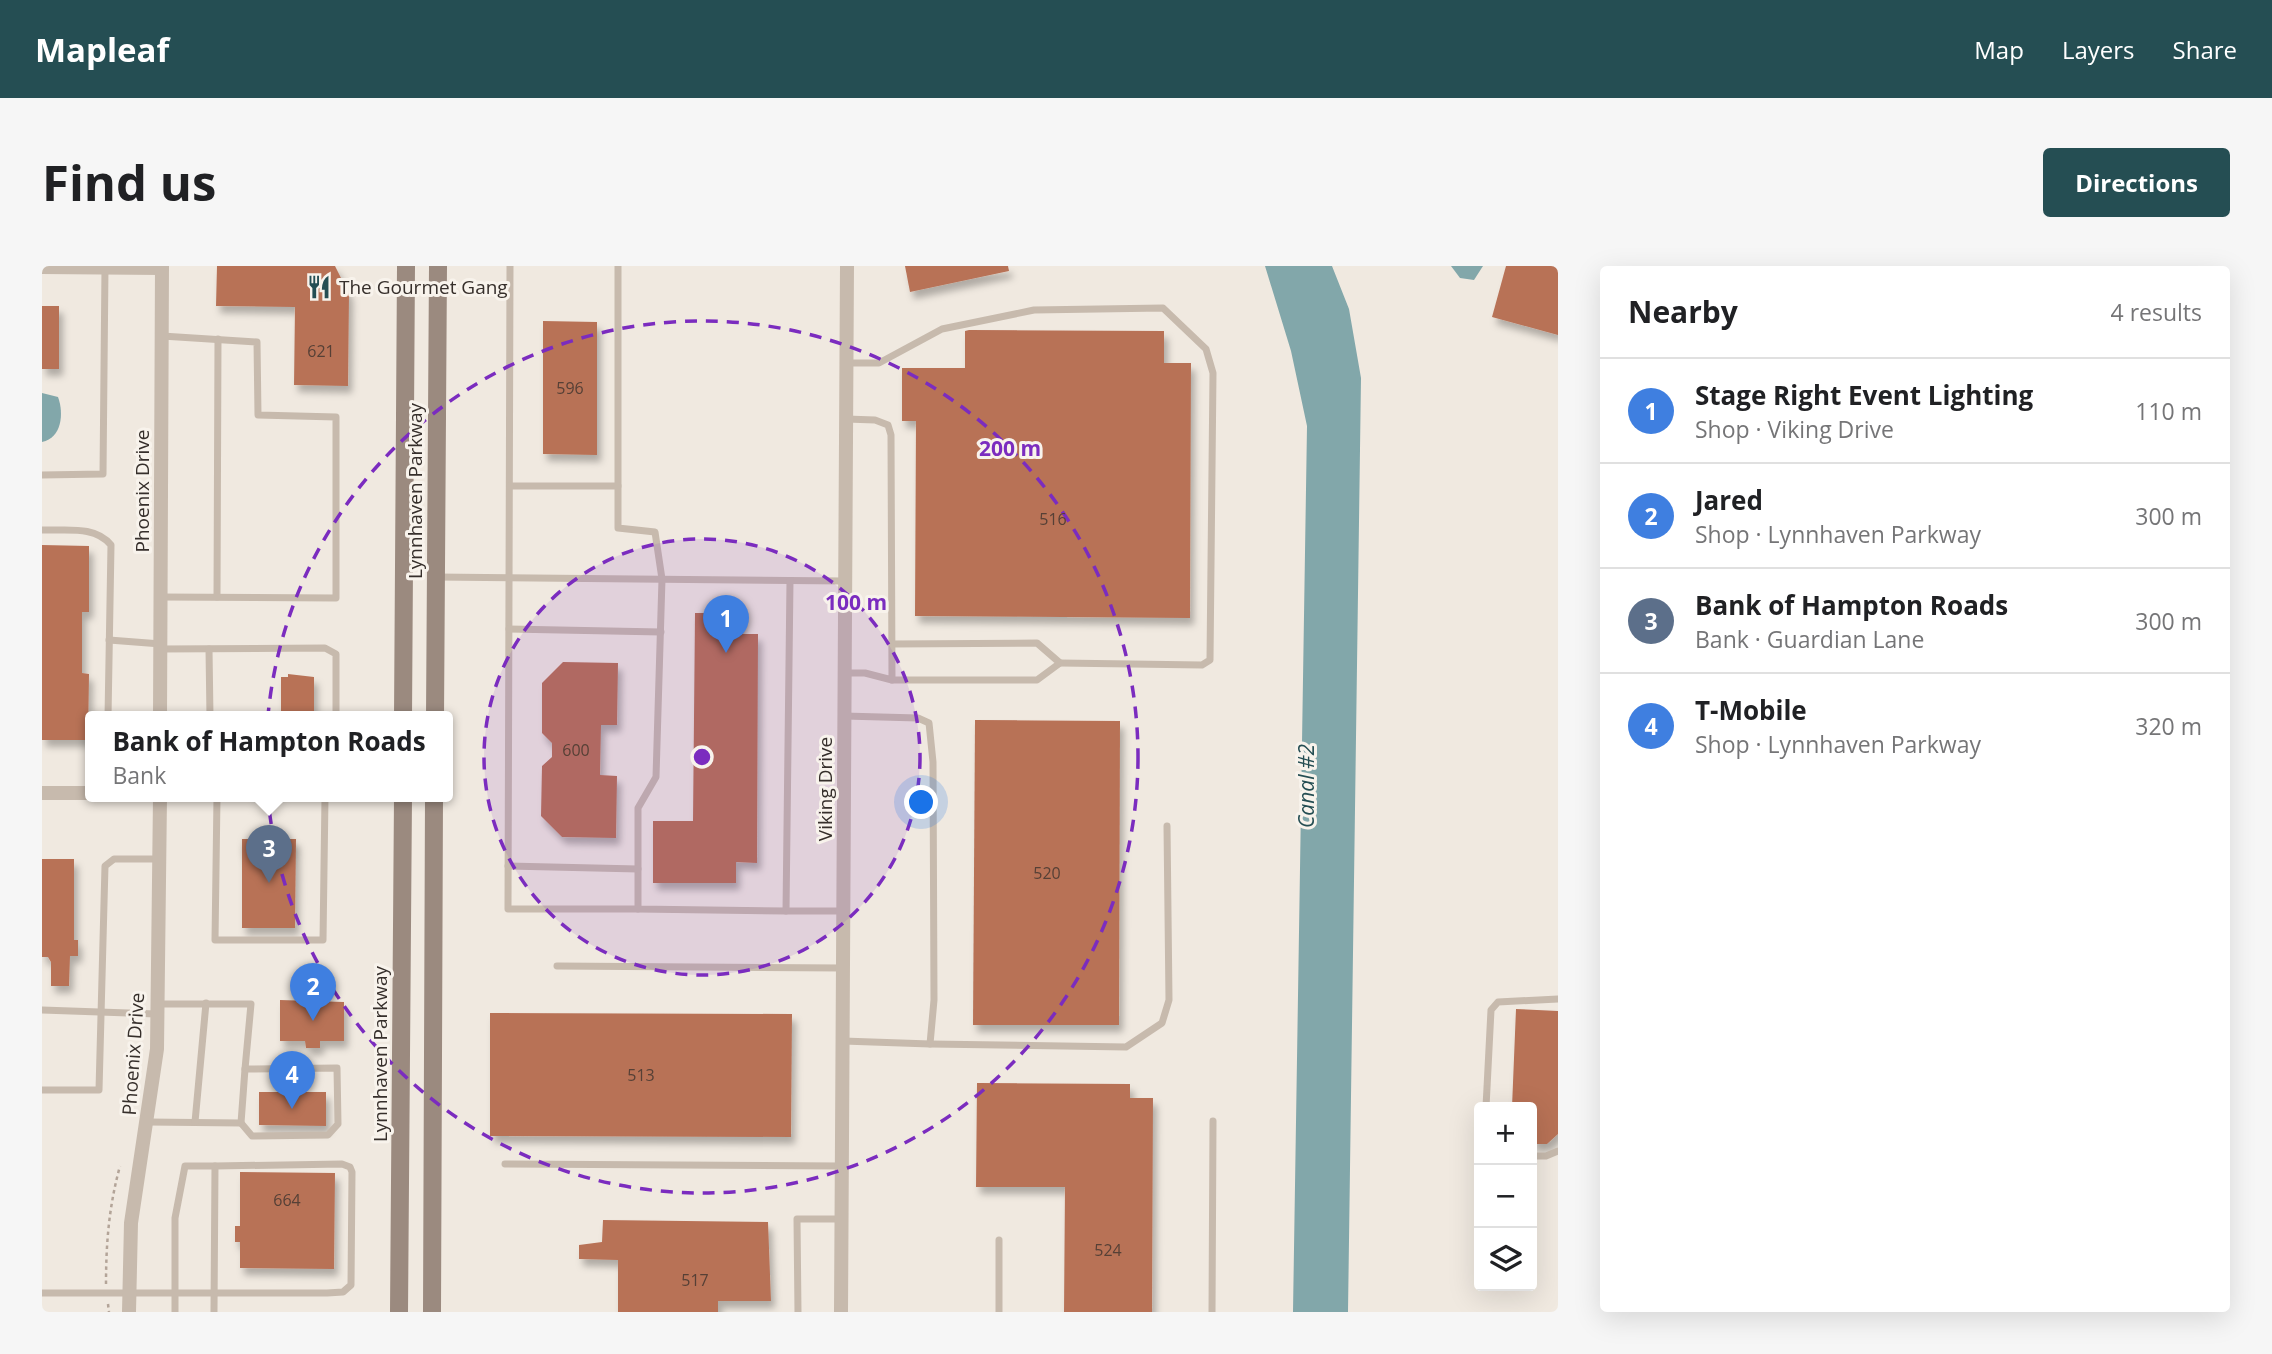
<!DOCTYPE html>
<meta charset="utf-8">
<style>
body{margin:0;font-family:"Open Sans",sans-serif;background:#f6f6f6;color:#202124}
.controls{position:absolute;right:21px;bottom:21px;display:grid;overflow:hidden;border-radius:7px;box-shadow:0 7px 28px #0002}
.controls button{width:63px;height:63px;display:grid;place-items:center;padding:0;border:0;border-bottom:2px solid #e0e0e0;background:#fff;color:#202124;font:35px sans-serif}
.you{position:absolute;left:880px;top:537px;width:24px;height:24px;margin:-18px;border:5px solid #fff;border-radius:50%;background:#1a73e8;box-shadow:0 0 0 10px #1a73e833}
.badge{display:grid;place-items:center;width:46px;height:46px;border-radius:50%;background:#254e53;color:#fff;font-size:23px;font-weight:700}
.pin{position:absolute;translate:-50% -58px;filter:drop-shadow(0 2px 4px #0008)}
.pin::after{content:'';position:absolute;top:37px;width:24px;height:21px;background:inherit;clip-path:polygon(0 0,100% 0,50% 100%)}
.popup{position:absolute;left:43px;top:445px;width:368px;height:91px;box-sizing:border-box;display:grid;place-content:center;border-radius:7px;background:#fff;filter:drop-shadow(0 2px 5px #0005);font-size:23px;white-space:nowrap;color:#757577}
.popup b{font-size:26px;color:#202124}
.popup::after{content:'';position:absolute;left:50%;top:100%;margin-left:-14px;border:14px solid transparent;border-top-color:#fff}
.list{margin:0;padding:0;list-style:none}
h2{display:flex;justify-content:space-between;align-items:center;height:91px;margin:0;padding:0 28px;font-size:30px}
h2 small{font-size:23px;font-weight:400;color:#757577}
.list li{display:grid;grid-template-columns:46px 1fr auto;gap:21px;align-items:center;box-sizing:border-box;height:105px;padding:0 28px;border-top:2px solid #e0e0e0}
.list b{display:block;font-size:26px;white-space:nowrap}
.list p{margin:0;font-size:23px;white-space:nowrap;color:#757577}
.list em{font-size:23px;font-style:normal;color:#757577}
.icon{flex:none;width:38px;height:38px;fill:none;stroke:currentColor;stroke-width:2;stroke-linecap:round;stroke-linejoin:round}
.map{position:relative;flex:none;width:1516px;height:1046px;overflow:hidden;border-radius:7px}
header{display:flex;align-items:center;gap:42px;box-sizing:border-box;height:98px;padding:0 35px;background:#254e53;color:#fff}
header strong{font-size:33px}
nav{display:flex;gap:38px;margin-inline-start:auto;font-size:24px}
.intro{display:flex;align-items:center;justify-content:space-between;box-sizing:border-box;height:168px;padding:0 42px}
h1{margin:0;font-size:49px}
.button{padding:18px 32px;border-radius:7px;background:#254e53;color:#fff;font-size:24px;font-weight:700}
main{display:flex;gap:42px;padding:0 42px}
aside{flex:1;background:#fff;border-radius:7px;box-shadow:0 7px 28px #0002}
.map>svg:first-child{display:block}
.water{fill:#82a7aa}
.building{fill:#b87257;filter:url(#shadow)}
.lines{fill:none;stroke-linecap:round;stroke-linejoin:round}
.path{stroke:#b3a498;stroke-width:2.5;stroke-dasharray:3.5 3.5;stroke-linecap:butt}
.lane{stroke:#c7baad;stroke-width:7}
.street{stroke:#c7baad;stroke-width:14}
.secondary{stroke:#9b8a7f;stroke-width:18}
.ring{fill:none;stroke:#7b2cbf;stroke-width:3.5;stroke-dasharray:12 9}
.labels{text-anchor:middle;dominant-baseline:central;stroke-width:6;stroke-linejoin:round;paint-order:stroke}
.number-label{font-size:16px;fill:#564036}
.poi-label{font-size:19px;fill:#362f2b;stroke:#f8f3ec;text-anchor:start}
.street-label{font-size:19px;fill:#362f2b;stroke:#f8f3ec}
.water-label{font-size:21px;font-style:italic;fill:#254e53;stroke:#f8f3ec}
.centre{fill:#7b2cbf;stroke:#f8f3ec;stroke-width:3.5}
.ring-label{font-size:21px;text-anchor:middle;font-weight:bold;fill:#7b2cbf;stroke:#f8f3ec;stroke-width:6;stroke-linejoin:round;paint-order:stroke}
</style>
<header>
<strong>Mapleaf</strong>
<nav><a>Map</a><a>Layers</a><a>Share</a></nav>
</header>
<div class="intro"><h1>Find us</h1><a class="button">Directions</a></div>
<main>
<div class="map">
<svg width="1516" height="1046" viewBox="0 0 1516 1046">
<defs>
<filter id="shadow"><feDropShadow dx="4" dy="7" stdDeviation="3.5" flood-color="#0004"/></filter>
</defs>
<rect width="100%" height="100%" fill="#f0e9e0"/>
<!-- water -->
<g class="water">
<path d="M1223,0H1290L1307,43L1319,112L1306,1046H1251L1265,160L1249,85Z"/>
<path d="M1409,0H1441L1432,14L1418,12Z"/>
<path d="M0,127L16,131C22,147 20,172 0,176Z"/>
</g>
<!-- building -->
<g class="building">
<path d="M175,0H293L307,28L306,120L252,119L253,41L174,40Z"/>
<path d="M863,0H966L967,5L868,26Z"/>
<path d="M1464,0H1516V69L1450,51Z"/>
<rect x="0" y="40" width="17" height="63"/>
<path d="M501,55L555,56V189L501,188Z"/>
<path d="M927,64L1122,65V97H1149L1148,352L873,350L874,155H860V102H923V65Z"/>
<path d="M0,279L47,280V346H40V407L47,408L46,474H0Z"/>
<path d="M653,347H696V368H716L715,597L694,596V617H611V555H651Z"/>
<path d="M521,396L576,397L575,459H559L558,509L575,510L574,572L520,571L499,550L500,500L510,491V477L500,467V417Z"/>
<path d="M246,408L272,411V451H239V411H246Z"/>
<path d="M933,454L1078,455L1077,759H931Z"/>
<path d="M200,573H254L253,662H200Z"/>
<path d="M0,593H32V674H36V690H28L27,720H9V696L6,691H0Z"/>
<path d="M238,734L302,736V775H278V782H264L263,775H238Z"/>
<path d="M1474,743L1516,745V868L1505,878H1490V841H1470Z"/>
<path d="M448,747L750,748L749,871L448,870Z"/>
<path d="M935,817L1088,818V832H1111L1110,1046H1022L1023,921H934Z"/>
<path d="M217,826H284V860L217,859Z"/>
<path d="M198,906L293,907L292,1003L198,1002V976H193V960H198Z"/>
<path d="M561,954L726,956L729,1035H676V1046H576V994L537,993V979L560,976Z"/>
</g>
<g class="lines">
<!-- path -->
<g class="path">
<path d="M64,1018C64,977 67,940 78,900"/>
<path d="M66,1038L67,1046"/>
</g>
<!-- lane -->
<g class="lane">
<path d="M468,0L466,643H596"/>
<path d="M576,0V262L613,266L620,313L614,511L596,542V643L744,645"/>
<path d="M805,97H837L900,63L992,44L1121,42L1164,83L1171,107L1168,394L1160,399L1018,397"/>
<path d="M0,209L61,208L63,1"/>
<path d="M468,220H576"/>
<path d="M0,264C24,265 53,259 69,279L66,451"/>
<path d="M394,311L803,315"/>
<path d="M748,315L744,645H801"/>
<path d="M119,331L294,332V151L216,149L215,76L120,70"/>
<path d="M175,331L176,73"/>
<path d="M467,363L619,366"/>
<path d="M67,374L119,378"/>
<path d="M119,383L283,382L294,388V451"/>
<path d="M167,383L168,451"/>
<path d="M803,407H823L850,414L849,169L846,159L833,154L804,153"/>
<path d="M850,414H995L1018,397L995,377L850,378"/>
<path d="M175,531L173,674H281L283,531"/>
<path d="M466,600L596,603"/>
<path d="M515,700L800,702"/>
<path d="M116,738H209L203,803L295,802L296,858L286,869L210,870L199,857"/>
<path d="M0,744L115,748"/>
<path d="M801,775L888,778L892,734L891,496L887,457L876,452L802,450"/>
<path d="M888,778L1084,781L1120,757L1127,734L1125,560"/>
<path d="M0,824H57L63,600L72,593H117"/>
<path d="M1444,841L1449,744L1456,736L1516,733"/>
<path d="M106,856L199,857L203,803"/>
<path d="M153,856L164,737"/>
<path d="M1490,890H1504L1516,885"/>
<path d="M463,898L799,900"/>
<path d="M0,1027H285L301,1026L309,1019L310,906L308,901L300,898L173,900"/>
<path d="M133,1046V952L143,900H173L172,1046"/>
<path d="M756,1046L755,953H800"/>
<path d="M957,1046V974"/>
<path d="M1170,1046L1171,855"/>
</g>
<!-- street -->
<g class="street">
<path d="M0,1L120,2"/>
<path d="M118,451L120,0"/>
<path d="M0,527H49"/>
<path d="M87,1046L89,957L115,783L118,531"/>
<path d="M799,1046L805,0"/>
</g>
<!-- secondary -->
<g class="secondary">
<path d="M361,451L364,0"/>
<path d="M393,451L396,0"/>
<path d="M357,1046L361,531"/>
<path d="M390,1046L392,531"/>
</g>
</g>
<!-- distance rings -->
<circle cx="660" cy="491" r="218" fill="#7b2cbf" fill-opacity=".12"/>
<g class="ring">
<circle cx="660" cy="491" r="218"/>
<circle cx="660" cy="491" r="436"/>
</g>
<!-- icons -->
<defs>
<g id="restaurant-bare" transform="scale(1.89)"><path d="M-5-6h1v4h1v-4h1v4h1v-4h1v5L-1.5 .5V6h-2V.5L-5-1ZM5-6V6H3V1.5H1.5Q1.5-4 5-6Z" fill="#254e53" stroke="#f8f3ec" stroke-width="2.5" paint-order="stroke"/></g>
</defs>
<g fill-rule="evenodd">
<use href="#restaurant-bare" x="277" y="21"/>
</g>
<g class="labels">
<!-- number labels -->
<g class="number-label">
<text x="279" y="85">621</text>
<text x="528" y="122">596</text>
<text x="1011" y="253">516</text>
<text x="534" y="484">600</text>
<text x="1005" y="607">520</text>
<text x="599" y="809">513</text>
<text x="245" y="934">664</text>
<text x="1066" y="984">524</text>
<text x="653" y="1014">517</text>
</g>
<!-- poi labels -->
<g class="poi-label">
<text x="297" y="21">The Gourmet Gang</text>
</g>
<!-- street labels -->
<g class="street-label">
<text transform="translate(100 225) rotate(-90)">Phoenix Drive</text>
<text transform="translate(373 225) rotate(-90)">Lynnhaven Parkway</text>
<text transform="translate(783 523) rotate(-90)">Viking Drive</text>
<text transform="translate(91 788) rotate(-86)">Phoenix Drive</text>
<text transform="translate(338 788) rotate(-90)">Lynnhaven Parkway</text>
</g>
<!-- water labels -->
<g class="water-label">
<text transform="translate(1264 520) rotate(-90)">Canal #2</text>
</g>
</g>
<circle cx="660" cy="491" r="10" class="centre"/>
<g class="ring-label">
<text x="968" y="190">200 m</text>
<text x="814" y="344">100 m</text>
</g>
</svg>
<div class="controls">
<button>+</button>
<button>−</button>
<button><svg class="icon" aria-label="layers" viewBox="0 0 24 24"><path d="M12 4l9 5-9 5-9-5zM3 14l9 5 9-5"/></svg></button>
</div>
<div class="you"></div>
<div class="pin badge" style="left:684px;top:387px;background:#3f7fe0">1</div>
<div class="pin badge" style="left:271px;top:755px;background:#3f7fe0">2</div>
<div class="pin badge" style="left:227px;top:617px;background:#5c6f8a">3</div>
<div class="popup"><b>Bank of Hampton Roads</b>Bank</div>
<div class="pin badge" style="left:250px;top:843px;background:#3f7fe0">4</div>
</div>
<aside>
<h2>Nearby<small>4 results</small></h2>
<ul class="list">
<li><span class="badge" style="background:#3f7fe0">1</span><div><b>Stage Right Event Lighting</b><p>Shop · Viking Drive</p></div><em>110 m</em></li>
<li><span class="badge" style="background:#3f7fe0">2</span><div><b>Jared</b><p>Shop · Lynnhaven Parkway</p></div><em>300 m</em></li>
<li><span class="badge" style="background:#5c6f8a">3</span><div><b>Bank of Hampton Roads</b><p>Bank · Guardian Lane</p></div><em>300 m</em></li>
<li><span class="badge" style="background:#3f7fe0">4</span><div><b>T-Mobile</b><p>Shop · Lynnhaven Parkway</p></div><em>320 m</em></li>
</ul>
</aside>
</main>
